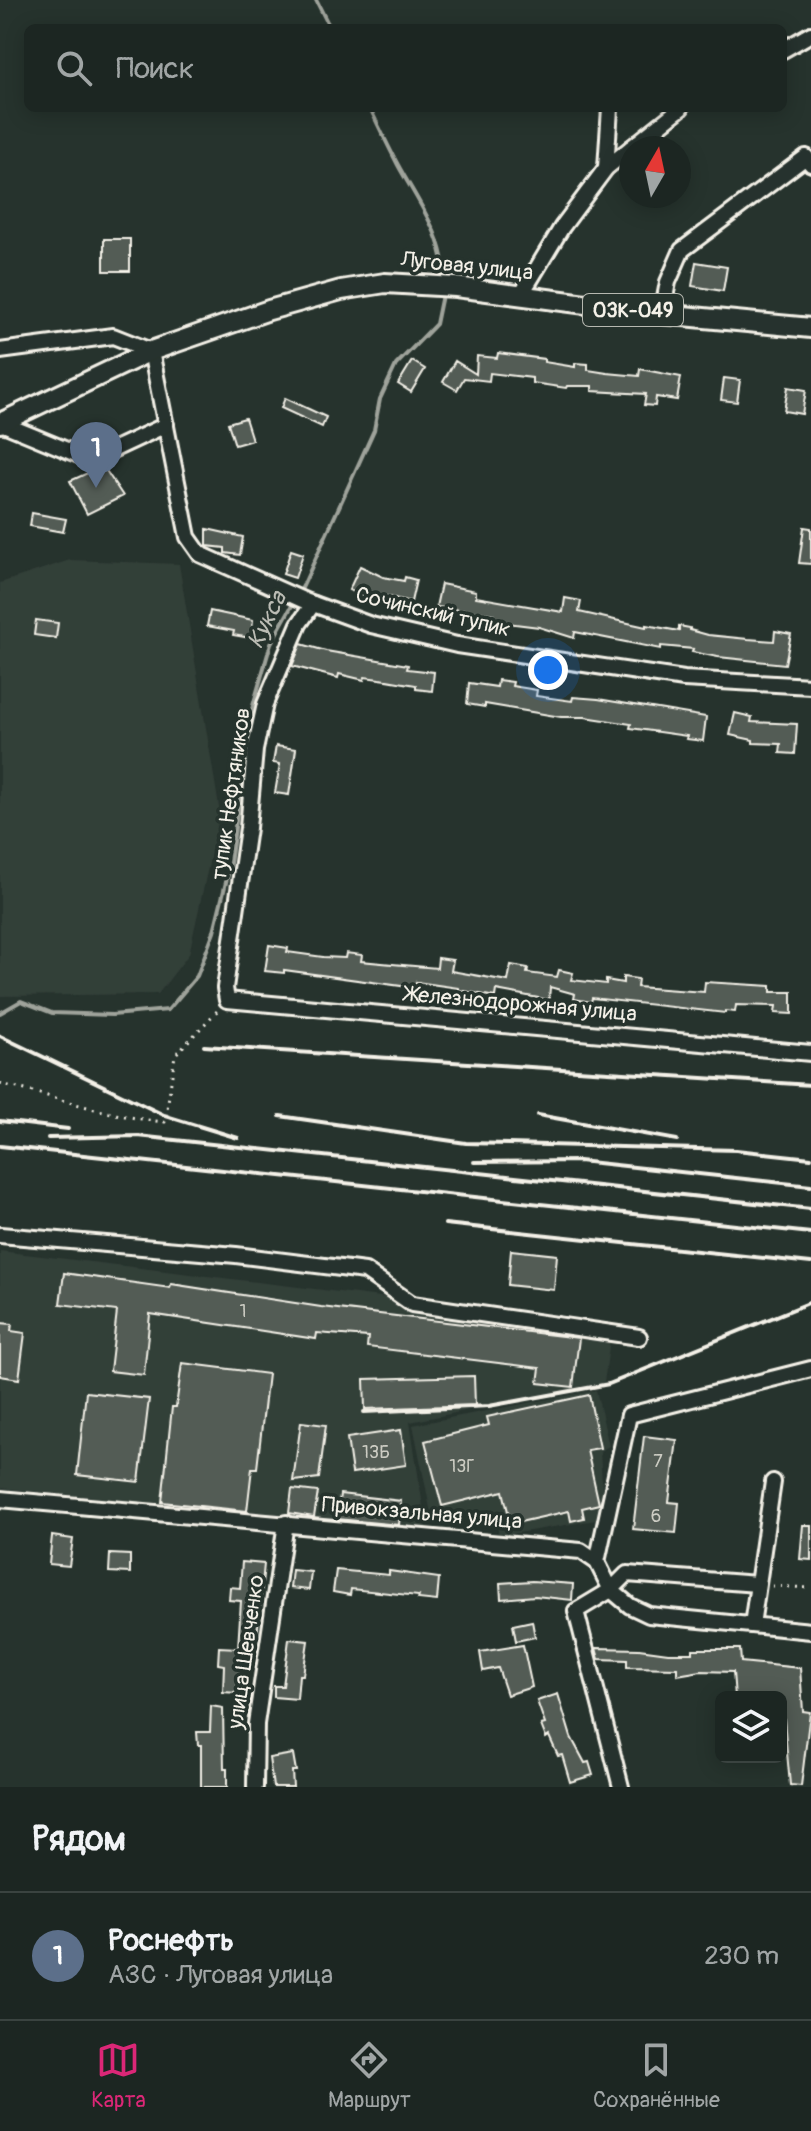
<!DOCTYPE html>
<html lang="ru">
<meta charset="utf-8">
<style>
body{margin:0;font-family:Pangolin,sans-serif;background:#252e2a;color:#f1f3f6}
.controls{position:absolute;right:24px;bottom:24px;display:grid;overflow:hidden;border-radius:12px;box-shadow:0 4px 20px #0003}
.controls button{width:72px;height:72px;display:grid;place-items:center;padding:0;border:0;border-bottom:2px solid #3a4340;background:#1c2622;color:#f1f3f6;font:40px sans-serif}
.compass{position:absolute;left:619px;top:136px;width:72px;height:72px;border-radius:50%;background:#1c2622;box-shadow:0 4px 20px #0003;rotate:9deg}
.you{position:absolute;left:548px;top:670px;width:28px;height:28px;margin:-20px;border:6px solid #fff;border-radius:50%;background:#1a73e8;box-shadow:0 0 0 12px #1a73e833}
.badge{display:grid;place-items:center;width:52px;height:52px;border-radius:50%;background:#db2777;color:#fff;font-size:26px;font-weight:700}
.pin{position:absolute;translate:-50% -66px;filter:drop-shadow(0 2px 4px #0008)}
.pin::after{content:'';position:absolute;top:42px;width:28px;height:24px;background:inherit;clip-path:polygon(0 0,100% 0,50% 100%)}
.list{margin:0;padding:0;list-style:none}
h2{display:flex;justify-content:space-between;align-items:center;height:104px;margin:0;padding:0 32px;font-size:34px}
h2 small{font-size:26px;font-weight:400;color:#a0a5a5}
.list li{display:grid;grid-template-columns:52px 1fr auto;gap:24px;align-items:center;box-sizing:border-box;height:128px;padding:0 32px;border-top:2px solid #3a4340}
.list b{display:block;font-size:30px;white-space:nowrap}
.list p{margin:0;font-size:26px;white-space:nowrap;color:#a0a5a5}
.list em{font-size:26px;font-style:normal;color:#a0a5a5}
.icon{flex:none;width:44px;height:44px;fill:none;stroke:currentColor;stroke-width:2;stroke-linecap:round;stroke-linejoin:round}
.map{position:relative;flex:none;width:811px;height:1787px;overflow:hidden}
.search{position:absolute;background:#1c2622;box-shadow:0 4px 20px #0003;left:24px;right:24px;top:24px;height:88px;display:flex;align-items:center;gap:20px;box-sizing:border-box;padding:0 28px;border-radius:12px;color:#a0a5a5;font-size:30px}
.sheet{height:232px;background:#1c2622}
nav{display:flex;justify-content:space-around;align-items:center;box-sizing:border-box;height:112px;border-top:2px solid #3a4340;background:#1c2622;font-size:22px;color:#a0a5a5}
nav a{display:grid;justify-items:center;gap:4px}
nav .on{color:#db2777}
.map>svg:first-child{display:block}
.built{fill:#333f39}
.lines{fill:none;stroke-linecap:round;stroke-linejoin:round}
.stream{stroke:#9fa39b;stroke-width:4}
.building{fill:#525c55;stroke:#f4f1e8;stroke-width:2}
.minor-casing{stroke:#f4f1e8;stroke-width:20}
.major-casing{stroke:#f4f1e8;stroke-width:24}
.path{stroke:#f4f1e8;stroke-width:3;stroke-dasharray:2 6;stroke-linecap:butt}
.minor{stroke:#26332d;stroke-width:14}
.major{stroke:#26332d;stroke-width:18}
.rail{stroke:#f4f1e8;stroke-width:4}
.labels{text-anchor:middle;dominant-baseline:central;stroke-width:7;stroke-linejoin:round;paint-order:stroke}
.number-label{font-size:18px;fill:#ccccc3}
.shield{fill:#26332d;stroke:#b6b8b0;stroke-width:2}
.shield-label{font-size:20px;font-weight:bold;fill:#f4f1e8}
.street-label{font-size:22px;fill:#f4f1e8;stroke:#26332d}
.water-label{font-size:24px;font-style:italic;fill:#bcbdb5;stroke:#26332d}
</style>
<div class="map">
<svg width="811" height="1787" viewBox="0 0 811 1787">
<rect width="100%" height="100%" fill="#26332d"/>
<filter id="ink" filterUnits="userSpaceOnUse"><feTurbulence type="fractalNoise" baseFrequency=".0125" numOctaves="2"/><feDisplacementMap in="SourceGraphic" scale="16" xChannelSelector="R" yChannelSelector="G"/><feConvolveMatrix kernelMatrix="1 2 1 2 8 2 1 2 1" color-interpolation-filters="sRGB"/></filter>
<g filter="url(#ink)">
<!-- built -->
<g class="built">
<path d="M70,560L179,564L220,813L189,954L158,994L0,996V583Z"/>
<path d="M0,1251L612,1325L604,1383L410,1422L427,1532L0,1488Z"/>
<path d="M596,1390L609,1446L600,1451L603,1500L596,1520L499,1536L494,1510L432,1518L413,1425Z"/>
</g>
<g class="lines">
<!-- stream -->
<g class="stream">
<path d="M316,0L330,28"/>
<path d="M370,108C379,127 388,146 398,165C418,202 446,238 444,281"/>
<path d="M0,1013L21,1001L52,1013L112,1015L168,1010L197,976L214,931L229,870L251,713L271,643L303,586L374,430L380,399L396,365L436,324L443,290"/>
</g>
</g>
<!-- building -->
<g class="building">
<rect x="104" y="239" width="26" height="32"/>
<path d="M696,262L727,267L723,291L692,286Z"/>
<path d="M498,353L544,359V362L575,367V363L588,364V370L607,373L639,376L640,369L681,377L677,400L656,397L655,406L644,405L646,394L592,391V386H567L566,388L532,383V378L490,373L489,381L464,378L457,390L443,382L455,361L476,374L477,356L497,358Z"/>
<path d="M412,361L425,369L411,392L398,384Z"/>
<path d="M724,378L740,380L737,402L721,400Z"/>
<path d="M788,387L806,390L802,414L784,411Z"/>
<path d="M285,398L326,417L322,427L281,408Z"/>
<path d="M245,418L252,440L235,445L228,423Z"/>
<path d="M103,466L123,496L87,514L70,481Z"/>
<path d="M32,513L66,519L63,532L30,526Z"/>
<path d="M804,527L811,528V564L799,563Z"/>
<path d="M207,529L243,537L240,555L225,553V548L207,546Z"/>
<path d="M291,550L303,554L295,578L283,574Z"/>
<path d="M360,566L383,577L404,581L405,577L416,580L411,602L385,596L384,600L362,596L349,590Z"/>
<path d="M441,584L476,591V597L563,612L565,598L581,601L579,612L646,627V625L679,631V626L690,628V630L708,635L748,639L774,641L775,631L791,634L785,664L718,657L692,652L693,649L661,646V649L575,632L574,638L539,627L491,621L493,614L436,607Z"/>
<path d="M210,611L253,620L251,638L233,635L234,631L207,626Z"/>
<path d="M36,620L58,623L56,638L34,635Z"/>
<path d="M301,644L326,651L408,665L407,669L434,672L432,691L416,689V685L387,680L365,677L364,680L339,674L338,678L292,666Z"/>
<path d="M498,680L513,682L512,686L537,690L536,696L572,701L573,697L598,699L706,717L703,741L686,739L687,736L630,728L631,724L585,717H561L485,704V707L467,704L469,683L497,687Z"/>
<path d="M735,713L752,717L751,722L797,724L795,754L780,753L781,744L753,743V740L730,735Z"/>
<path d="M276,746L296,749L289,795L275,793L280,764L273,763Z"/>
<path d="M269,945L288,948L287,952L323,957L345,958L346,953L362,955L361,961L403,965L437,968L438,958L453,960L451,971L508,981L511,965L528,968L527,973L557,977L559,970L573,973L571,980L606,984V980L623,983V977L638,979L637,987L704,992L705,982L771,986V992H792V1014L775,1013L776,1006L736,1005L735,1012L725,1011V1013L592,998L591,1002L574,999L575,994L550,987L549,1000L496,990L495,997L459,990V988L416,982V988L284,970V973L265,971Z"/>
<path d="M511,1250L557,1255L554,1290L508,1285Z"/>
<path d="M64,1273L170,1288L171,1284L321,1307L579,1338L573,1387L538,1383L540,1368L367,1347L368,1337L317,1333L316,1339L150,1314L144,1375L110,1371L117,1311L60,1304Z"/>
<path d="M0,1323L12,1324L11,1331L25,1333L19,1379L0,1376Z"/>
<path d="M182,1363L268,1374L257,1468H252L247,1511L162,1502L172,1407H176Z"/>
<path d="M474,1376L475,1405L365,1409L364,1379Z"/>
<path d="M86,1392L149,1399L139,1482L77,1475Z"/>
<path d="M589,1395L600,1448L587,1450L599,1504L582,1508L584,1518L571,1521L569,1511L511,1524L503,1491L442,1506L425,1441L489,1425L487,1417Z"/>
<path d="M301,1422L326,1425L323,1448L319,1478L293,1481Z"/>
<path d="M401,1430L406,1465L352,1473L347,1438Z"/>
<path d="M644,1436L677,1440L669,1502L679,1503L676,1533L633,1529Z"/>
<path d="M292,1489L318,1492L314,1517L289,1513Z"/>
<path d="M340,1494L401,1501L399,1525L337,1519Z"/>
<path d="M803,1525H811V1560L800,1559Z"/>
<path d="M52,1536L73,1539L69,1566L49,1564Z"/>
<path d="M110,1554L130,1555V1573L109,1572Z"/>
<path d="M242,1562L264,1564L257,1637H250L246,1686H237V1693L223,1692L224,1665L218,1664L219,1647L238,1648L241,1601L229,1600L230,1587L240,1588Z"/>
<path d="M292,1570L311,1572L309,1590L290,1588Z"/>
<path d="M336,1570L389,1575V1571L439,1578L437,1601L418,1599L419,1596L351,1589L350,1595L333,1592Z"/>
<path d="M532,1581L573,1584L572,1600L535,1596L501,1599L500,1583Z"/>
<path d="M532,1621L535,1637L516,1641L513,1625Z"/>
<path d="M289,1639L308,1641L303,1675H299L297,1699L274,1697V1686H283Z"/>
<path d="M523,1645L532,1687L507,1695L498,1668L483,1671L480,1652Z"/>
<path d="M596,1648L639,1649L668,1653H693V1649H740L741,1662L800,1668L803,1711L810,1712L801,1786L790,1785L782,1697H735L733,1672L701,1671L677,1675V1668L627,1667V1660L599,1659Z"/>
<path d="M558,1694L571,1737L585,1763L589,1762L593,1775L570,1782L562,1755L558,1756L549,1736L546,1738L541,1725L545,1724L537,1701Z"/>
<path d="M211,1706L223,1708L224,1769H227V1787H201V1745H198L197,1732H210Z"/>
<path d="M293,1754L296,1771H292L293,1787H273L269,1758Z"/>
</g>
<g class="lines">
<!-- minor casing -->
<g class="minor-casing">
<g id="minor">
<path d="M783,50L811,34"/>
<path d="M631,148L681,108"/>
<path d="M606,168L610,108"/>
<path d="M521,295L562,227L606,168L631,148"/>
<path d="M662,314L668,282L682,250L806,157L811,164"/>
<path d="M0,351L113,336L151,351L188,537L200,554L305,601L371,625L457,645L684,679L811,686"/>
<path d="M1,423L91,460L166,425"/>
<path d="M313,604L299,624L265,704L255,750L248,828L225,988L227,1000L811,1053"/>
<path d="M0,1235L236,1255L365,1271L412,1304L639,1337"/>
<path d="M0,1499L581,1551L597,1562L611,1590L630,1606L649,1615L811,1631"/>
<path d="M597,1562L629,1415L811,1369"/>
<path d="M752,1625L773,1482"/>
<path d="M255,1787L256,1724L286,1523"/>
<path d="M621,1787L576,1611L611,1590L627,1574L757,1584"/>
</g>
</g>
<!-- major casing -->
<g class="major-casing">
<path id="major" d="M0,423L151,351L269,310L341,290L385,283L456,287L662,314L811,328"/>
</g>
<!-- path -->
<g class="path">
<path d="M0,1084C55,1096 109,1117 165,1122L175,1055L219,1009"/>
<path d="M772,1586L811,1588"/>
</g>
<!-- minor -->
<use href="#minor" class="minor"/>
<!-- major -->
<use href="#major" class="major"/>
<!-- rail -->
<g class="rail">
<path d="M0,1036L166,1116L238,1138"/>
<path d="M204,1046L811,1085"/>
<path d="M538,1115L677,1140"/>
<path d="M280,1116L466,1143L736,1150L811,1158"/>
<path d="M0,1121L68,1129"/>
<path d="M48,1138L138,1136L811,1209"/>
<path d="M0,1146L811,1233"/>
<path d="M474,1162L579,1161L811,1186"/>
<path d="M445,1224L811,1263"/>
<path d="M364,1412L489,1406L609,1384L811,1302"/>
</g>
</g>
</g>
<g class="labels">
<!-- number labels -->
<g class="number-label">
<text x="243" y="1311">1</text>
<text x="376" y="1452">13Б</text>
<text x="658" y="1461">7</text>
<text x="462" y="1466">13Г</text>
<text x="656" y="1516">6</text>
</g>
<!-- shield labels -->
<rect class="shield" x="583" y="294" width="100" height="32" rx="6"/>
<g class="shield-label">
<text x="633" y="310">03К-049</text>
</g>
<!-- street labels -->
<g class="street-label">
<text transform="translate(467 266) rotate(6)">Луговая улица</text>
<text transform="translate(433 612) rotate(13)">Сочинский тупик</text>
<text transform="translate(231 794) rotate(-82)">тупик Нефтяников</text>
<text transform="translate(521 1004) rotate(5)">Железнодорожная улица</text>
<text transform="translate(422 1513) rotate(5)">Привокзальная улица</text>
<text transform="translate(246 1652) rotate(-82)">улица Шевченко</text>
</g>
<!-- water labels -->
<g class="water-label">
<text transform="translate(267 620) rotate(-64)">Кукса</text>
</g>
</g>
</svg>
<div class="controls">
<button><svg class="icon" aria-label="layers" viewBox="0 0 24 24"><path d="M12 4l9 5-9 5-9-5zM3 14l9 5 9-5"/></svg></button>
</div>
<svg class="compass" viewBox="-18 -18 36 36"><path d="M0-13l5 13h-10z" fill="#e53935"/><path d="M0 13l5-13h-10z" fill="#a0a5a5"/></svg>
<div class="you"></div>
<div class="pin badge" style="left:96px;top:488px;background:#5c6f8a">1</div>
<div class="search"><svg class="icon" aria-label="search" viewBox="0 0 24 24"><circle cx="10" cy="10" r="6"/><path d="M15 15l6 6"/></svg>Поиск</div>
</div>
<section class="sheet">
<h2>Рядом<small></small></h2>
<ul class="list">
<li><span class="badge" style="background:#5c6f8a">1</span><div><b>Роснефть</b><p>АЗС · Луговая улица</p></div><em>230 m</em></li>
</ul>
</section>
<nav>
<a class="on"><svg class="icon" aria-label="map" viewBox="0 0 24 24"><path d="M3 6l6-2 6 2 6-2v14l-6 2-6-2-6 2zM9 4v14M15 6v14"/></svg>Карта</a>
<a><svg class="icon" aria-label="directions" viewBox="0 0 24 24"><path d="M12 3l9 9-9 9-9-9zM9 14v-3h6M13 9l2 2-2 2"/></svg>Маршрут</a>
<a><svg class="icon" aria-label="saved" viewBox="0 0 24 24"><path d="M7 4h10v16l-5-4-5 4z"/></svg>Сохранённые</a>
</nav>
